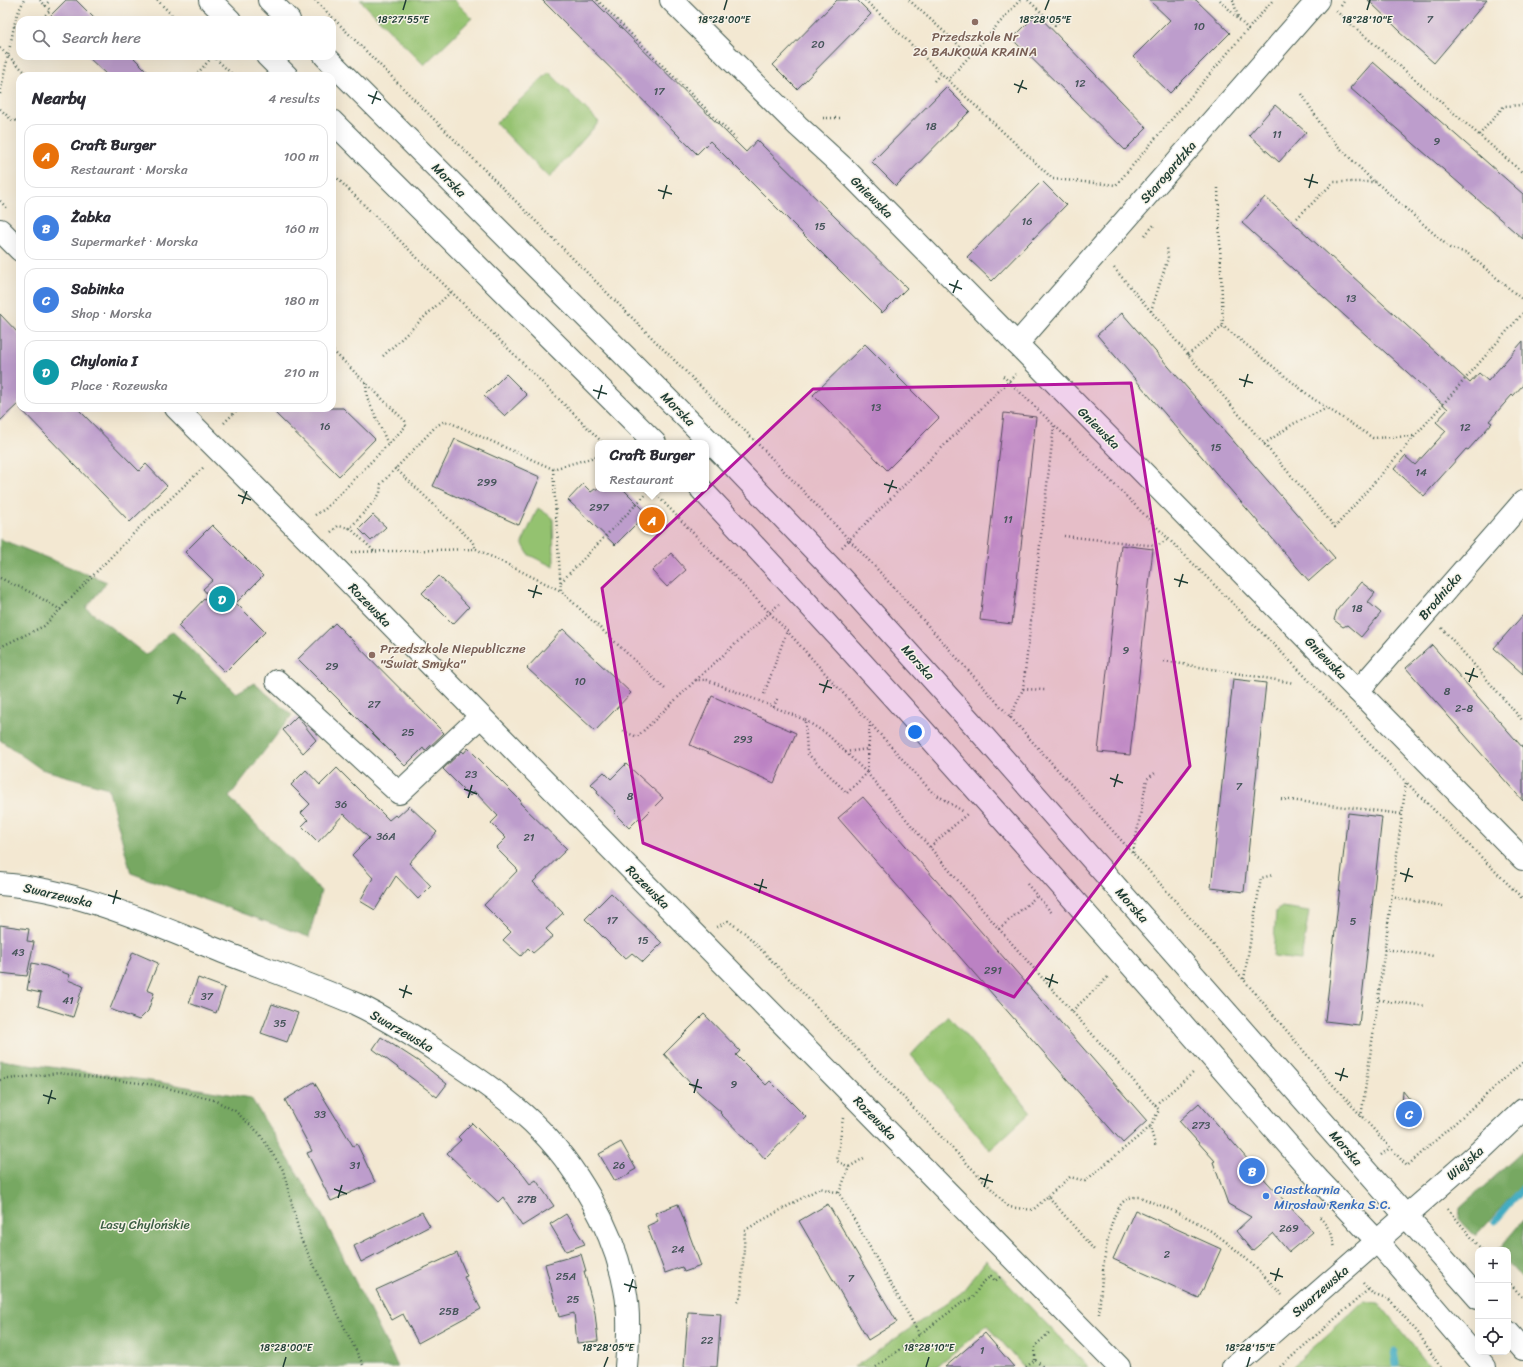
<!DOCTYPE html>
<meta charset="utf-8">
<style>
body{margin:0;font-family:Sriracha,sans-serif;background:#f7f7f7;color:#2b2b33}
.controls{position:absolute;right:12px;bottom:12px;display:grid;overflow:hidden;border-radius:8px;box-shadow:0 4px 16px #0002}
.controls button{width:36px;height:36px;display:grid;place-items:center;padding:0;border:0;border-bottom:1px solid #e1e1e2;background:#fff;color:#2b2b33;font:20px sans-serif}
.you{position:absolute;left:915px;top:732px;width:14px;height:14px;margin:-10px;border:3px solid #fff;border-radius:50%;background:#1a73e8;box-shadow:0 0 0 6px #1a73e833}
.badge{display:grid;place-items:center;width:26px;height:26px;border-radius:50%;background:#b5179e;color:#fff;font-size:13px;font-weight:700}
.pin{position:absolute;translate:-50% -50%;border:2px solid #fff;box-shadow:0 1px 4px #0006}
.popup{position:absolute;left:595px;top:440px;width:114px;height:52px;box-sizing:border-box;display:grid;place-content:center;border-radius:8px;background:#fff;filter:drop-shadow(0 1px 3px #0005);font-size:13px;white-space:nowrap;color:#7c7c81}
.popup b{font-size:15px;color:#2b2b33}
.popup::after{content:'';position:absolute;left:50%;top:100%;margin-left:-8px;border:8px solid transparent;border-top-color:#fff}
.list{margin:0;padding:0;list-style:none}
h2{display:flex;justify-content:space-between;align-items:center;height:52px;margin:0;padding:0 16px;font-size:17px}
h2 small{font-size:13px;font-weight:400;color:#7c7c81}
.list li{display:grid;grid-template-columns:26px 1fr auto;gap:12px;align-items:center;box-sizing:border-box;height:64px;margin:0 8px 8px;padding:0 8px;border:1px solid #e1e1e2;border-radius:12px}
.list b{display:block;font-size:15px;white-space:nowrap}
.list p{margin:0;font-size:13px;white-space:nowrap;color:#7c7c81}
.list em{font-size:13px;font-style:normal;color:#7c7c81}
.icon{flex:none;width:22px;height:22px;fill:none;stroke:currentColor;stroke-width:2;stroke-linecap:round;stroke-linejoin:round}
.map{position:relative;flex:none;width:1523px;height:1367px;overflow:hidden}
.search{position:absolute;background:#fff;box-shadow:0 4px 16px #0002;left:16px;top:16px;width:320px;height:44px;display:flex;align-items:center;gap:10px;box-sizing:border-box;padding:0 14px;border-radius:12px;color:#7c7c81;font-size:15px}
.panel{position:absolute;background:#fff;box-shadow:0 4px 16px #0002;left:16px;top:72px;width:320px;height:340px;border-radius:12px}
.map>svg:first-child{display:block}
.green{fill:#94c270;stroke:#5a8052}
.forest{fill:#77a862;stroke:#4b724b}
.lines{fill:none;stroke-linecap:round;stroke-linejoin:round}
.stream{stroke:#42acc1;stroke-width:7}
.building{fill:#bd9dcc}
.minor-casing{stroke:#3f574c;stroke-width:24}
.major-casing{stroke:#3f574c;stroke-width:24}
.path{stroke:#3f574c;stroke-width:2.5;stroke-dasharray:1 3;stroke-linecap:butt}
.minor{stroke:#fff;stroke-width:22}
.major{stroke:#fff;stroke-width:22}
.marked{fill:#b5179e;fill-opacity:0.2;stroke:#b5179e;stroke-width:3;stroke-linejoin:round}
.ticks{fill:none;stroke:#1f3d34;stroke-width:1.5}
.education-dot{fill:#8d6e63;stroke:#f7f3e8;stroke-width:1.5}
.shop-dot{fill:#3f7fe0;stroke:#f7f3e8;stroke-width:1.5}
.labels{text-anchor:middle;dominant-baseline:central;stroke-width:3;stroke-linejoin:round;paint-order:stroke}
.number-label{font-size:11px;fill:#46555a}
.education-label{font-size:13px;fill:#785e54;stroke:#f7f3e8}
.street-label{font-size:13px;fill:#1f3d34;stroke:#f7f3e8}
.shop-label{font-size:13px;fill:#366cbe;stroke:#f7f3e8;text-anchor:start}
.park-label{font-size:13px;fill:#3c5e43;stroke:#f7f3e8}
.ticks-label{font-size:10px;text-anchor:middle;fill:#1f3d34;stroke:#f7f3e8;stroke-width:3;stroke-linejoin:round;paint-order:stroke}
</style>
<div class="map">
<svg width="1523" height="1367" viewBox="0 0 1523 1367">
<rect width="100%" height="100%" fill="#f7f3e8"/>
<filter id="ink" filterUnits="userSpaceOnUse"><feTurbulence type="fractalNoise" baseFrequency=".025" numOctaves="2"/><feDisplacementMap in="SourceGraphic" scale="8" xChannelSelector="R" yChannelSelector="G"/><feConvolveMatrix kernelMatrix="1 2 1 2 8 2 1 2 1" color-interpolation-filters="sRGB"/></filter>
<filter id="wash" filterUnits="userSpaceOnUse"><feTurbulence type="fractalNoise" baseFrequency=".012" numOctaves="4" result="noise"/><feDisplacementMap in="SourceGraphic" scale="16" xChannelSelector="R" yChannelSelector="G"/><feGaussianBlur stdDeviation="0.9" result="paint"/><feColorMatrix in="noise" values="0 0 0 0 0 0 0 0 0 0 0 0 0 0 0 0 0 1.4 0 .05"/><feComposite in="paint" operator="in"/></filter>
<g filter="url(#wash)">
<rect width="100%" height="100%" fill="#f3e8d2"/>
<!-- green -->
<g class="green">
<path d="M360,0H454L472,18L424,65Z"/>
<path d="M549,72L599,122L549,178L496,123Z"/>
<path d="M538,508L553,518L554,567L529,555L522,543Z"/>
<path d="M1282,907L1309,911L1301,960L1273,957L1276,911Z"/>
<path d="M948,1015L1031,1112L990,1150L911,1055Z"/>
<path d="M986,1261L1088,1367H1024L987,1325L936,1367H854L862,1362L961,1293Z"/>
<path d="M1364,1301L1379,1303L1430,1367H1292Z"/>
</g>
<!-- forest -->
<g class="forest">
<path d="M0,539L107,582L86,608L146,655L172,631L236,693L254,683L292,715L229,797L321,891L309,937L131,873L108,788L41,769L0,740Z"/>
<path d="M0,1060L158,1082L251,1098L318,1207L398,1367H0Z"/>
<path d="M1523,1151V1184L1475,1236L1459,1219L1460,1208Z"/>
<path d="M1523,1220V1280L1508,1263V1250H1498Z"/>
</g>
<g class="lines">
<!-- stream -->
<g class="stream">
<path d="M1495,1221L1523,1188"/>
<path d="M1394,1351L1396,1364"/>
</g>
</g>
<g id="blocks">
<!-- building -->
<g class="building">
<path d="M66,0H76L96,20H46Z"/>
<path d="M542,0H593L746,152L757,140L907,288L882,313L710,141L697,154Z"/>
<path d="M837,0H857L871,14L797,89L773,65Z"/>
<path d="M1149,0H1196L1230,33L1170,93L1133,57L1170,20Z"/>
<path d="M1368,0H1487L1434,63L1399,32L1400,31Z"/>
<path d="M1037,14L1147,128L1125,150L1012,39Z"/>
<path d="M87,56H132L152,76H108Z"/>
<path d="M1373,62L1523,194V239L1350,88Z"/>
<path d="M946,87L970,111L896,186L872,162Z"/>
<path d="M1275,105L1306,132L1279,162L1249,135Z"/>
<path d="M1042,181L1066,205L992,281L967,257Z"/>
<path d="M1265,197L1470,383L1479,373L1488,381L1523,341V385L1513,396L1512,395L1489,421L1492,423L1468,450L1466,449L1424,496L1394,469L1405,456L1415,465L1446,431L1436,422L1448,409L1242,223Z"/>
<path d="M1122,313L1335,558L1309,581L1097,335Z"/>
<path d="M0,314L20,335V402L0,421Z"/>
<path d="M865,344L939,418L887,470L813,395Z"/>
<path d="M506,374L527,395L505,416L484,396Z"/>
<path d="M20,408H77L139,471L146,464L167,486L130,522Z"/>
<path d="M270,408H343L375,439L339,476Z"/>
<path d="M1004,413L1036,417L1012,624L980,620Z"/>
<path d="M455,439L540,477L519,525L433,486Z"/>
<path d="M583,484L591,492L595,489H623L647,513L615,545L568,500Z"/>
<path d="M373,515L386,527L371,541L359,529Z"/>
<path d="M212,525L263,576L236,603L265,632L225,672L178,626L208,595L203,589L213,580L185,552Z"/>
<path d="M1121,545L1153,549L1130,755L1098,752Z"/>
<path d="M671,553L686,570L667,587L652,571Z"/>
<path d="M439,576L469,607L453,624L422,593Z"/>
<path d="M1361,582L1375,593L1368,602L1381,613L1361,637L1347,625L1343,627L1334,620L1337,610Z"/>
<path d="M1523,615V674L1494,648Z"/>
<path d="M335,623L444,733L425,751L423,748L405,766L298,659Z"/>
<path d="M563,629L631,693L595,731L527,668Z"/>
<path d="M1432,645L1523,748V801L1406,668Z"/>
<path d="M1233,679L1266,683L1244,892L1211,888Z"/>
<path d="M712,696L796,733L774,783L690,745Z"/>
<path d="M297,716L316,740L303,753L283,730Z"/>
<path d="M468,748L521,801L520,803L567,849L533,882L563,913L546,929L553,936L533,953L528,948L521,956L503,940L511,932L484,905L518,870L496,848L506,838L491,823L498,816L474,791L470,796L443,769L462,751L464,753Z"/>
<path d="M626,764L663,798L641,820L639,818L629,828L614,813L616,811L597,793L598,791L591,784L604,772L611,779Z"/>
<path d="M337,768L389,820L395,815L397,817L409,806L437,832L409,863L431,886L418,899L396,876L375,910L360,901L373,878L352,855L369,838L344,814L318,842L302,826L308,820L301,813L310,804L291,785L306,770L320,785Z"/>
<path d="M863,797L1147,1121L1123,1143L838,818Z"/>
<path d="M1348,813L1382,817L1359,1025L1325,1021Z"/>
<path d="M611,893L662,943L643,962L632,953L625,959L585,919Z"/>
<path d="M0,925L29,929L27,941L34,942L27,976L0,973Z"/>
<path d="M133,952L158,963L147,990L154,993L148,1011L139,1020L110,1009Z"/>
<path d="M32,963L46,966L70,975L68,980L83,986L73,1017L38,1006L41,993L27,990Z"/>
<path d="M198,978L225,988L216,1013L189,1003Z"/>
<path d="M272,1004L298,1013L287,1042L261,1033Z"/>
<path d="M704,1014L740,1051L736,1055L766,1085L770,1081L806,1117L765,1159L751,1143L750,1144L720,1113L721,1112L699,1093L664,1054Z"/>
<path d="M381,1037L421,1063L447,1084L437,1097L373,1049Z"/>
<path d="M314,1082L353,1146L357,1144L375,1182L331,1201L307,1153L312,1151L285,1100Z"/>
<path d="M1403,1091L1422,1115L1412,1123L1401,1120Z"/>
<path d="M1199,1103L1267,1182L1313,1232L1289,1252L1273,1233L1252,1251L1236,1231L1251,1217L1228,1204L1213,1162L1215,1161L1179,1121Z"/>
<path d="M472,1123L521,1172L530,1184L536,1180L554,1206L522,1226L503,1197L498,1202L447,1153L461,1140L458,1137Z"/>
<path d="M621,1142L636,1169L629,1173L630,1174L615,1181L599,1154Z"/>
<path d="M678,1204L701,1266L684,1272L682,1267L665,1273L647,1226L658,1221L655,1213Z"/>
<path d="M828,1204L897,1322L868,1340L799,1221Z"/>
<path d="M1135,1210L1221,1249L1199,1298L1113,1259Z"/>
<path d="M422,1212L430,1226L361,1262L354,1246Z"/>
<path d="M566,1214L585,1244L566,1251L550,1224Z"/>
<path d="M457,1253L467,1276L464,1277L481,1309L418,1343L403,1314L392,1320L376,1290Z"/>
<path d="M581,1254L586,1271H584L595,1313L598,1341L577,1343L574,1313L559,1317L545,1264Z"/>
<path d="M688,1312L721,1314L717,1367H684Z"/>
<path d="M985,1333L1014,1367H945Z"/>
</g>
</g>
</g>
<g filter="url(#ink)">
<use href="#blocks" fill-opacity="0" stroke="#3f574c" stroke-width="1"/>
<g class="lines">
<!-- minor casing -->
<g class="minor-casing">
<g id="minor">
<path d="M671,0L798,126L846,170L1523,859"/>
<path d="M0,230L20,250"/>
<path d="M1017,344L1318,0"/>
<path d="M176,408L307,539L1119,1367"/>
<path d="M277,681L399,793L480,717"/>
<path d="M1358,691L1523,502"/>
<path d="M0,884C77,889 152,924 223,952C267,969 312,985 356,1004C384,1017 412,1035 438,1052C470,1073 503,1095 532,1122C576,1164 614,1229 625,1289C630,1313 628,1342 626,1367"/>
<path d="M1233,1367L1480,1151L1523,1110"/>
</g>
</g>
<!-- major casing -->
<g class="major-casing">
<g id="major">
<path d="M210,0L230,20"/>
<path d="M269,0L289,20"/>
<path d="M267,56L287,76"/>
<path d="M325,56L624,355L726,458L841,578L980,732L1478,1298"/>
<path d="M332,121L655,443"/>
<path d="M701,489C913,713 1115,947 1318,1179L1377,1241L1485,1367"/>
<path d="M1508,1332L1523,1349"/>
</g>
</g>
<!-- path -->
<g class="path">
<path d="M40,0L50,10L41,20"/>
<path d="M157,0L177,20"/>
<path d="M315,0L761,447L877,569L1157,880L1244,980L1323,1074L1407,1166L1523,1062"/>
<path d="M597,0L736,139"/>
<path d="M865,0L948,80"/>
<path d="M909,0L962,48L972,54"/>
<path d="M1020,0L948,80L1053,179L1116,185L1248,29"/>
<path d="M1028,0L1055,25L1063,17"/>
<path d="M1220,0L1248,29L1273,0"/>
<path d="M1233,0L1238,17"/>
<path d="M45,6L49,1"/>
<path d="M1341,6L1345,0"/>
<path d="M1336,11L1523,173"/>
<path d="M14,26L20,31"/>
<path d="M0,48L29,76"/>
<path d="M213,56L234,76"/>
<path d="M195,76L213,56"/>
<path d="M934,81L941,73"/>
<path d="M0,94L16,17L24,0"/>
<path d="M1302,94L1328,136L1373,181"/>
<path d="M0,109L13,121L20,120"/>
<path d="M823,118H841"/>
<path d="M1479,135L1504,106L1523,105"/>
<path d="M332,173L603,443"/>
<path d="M1218,188L1223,326"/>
<path d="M0,201L7,208"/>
<path d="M1297,218L1334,182H1376L1450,248L1467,253L1523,300"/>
<path d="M1145,235L1154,225"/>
<path d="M1114,268L1335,527L1523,313"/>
<path d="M1151,311L1168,258L1167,247"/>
<path d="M1188,355L1223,326L1312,398L1373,438L1415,436"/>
<path d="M383,356L451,292"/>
<path d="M1003,376L1080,450L1296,667L1406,782"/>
<path d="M366,383L367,397L388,444"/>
<path d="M224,423L239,408"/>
<path d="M1264,444L1293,424L1327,408"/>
<path d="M395,468L472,541L476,549"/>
<path d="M553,469L561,591L666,690"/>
<path d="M651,489L787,631L932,792L964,812"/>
<path d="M315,515L325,509L406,426L405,421L332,350"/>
<path d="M350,528L374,551"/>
<path d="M331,532L338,526L350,528L377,498L380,493L381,484L436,426L443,422L451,423L553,469L598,456"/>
<path d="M1064,536L1157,546L1168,539"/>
<path d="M842,547L1016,374"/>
<path d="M352,552L476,549L561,591"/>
<path d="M0,578L32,593L61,610"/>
<path d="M561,582L651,489"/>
<path d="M1442,628L1523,721"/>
<path d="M0,647L44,626L137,530L204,467"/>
<path d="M1164,661L1294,683"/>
<path d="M696,680L779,604"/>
<path d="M1023,689L1054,426"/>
<path d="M764,694L787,631"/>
<path d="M777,699L774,707L805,720L807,753L847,793L867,773L999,929L1155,1105L1194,1072"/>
<path d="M1010,718L1023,689L1046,690"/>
<path d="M805,720L827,734L867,773L870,723"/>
<path d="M623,731L637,737L696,680H707L774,707"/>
<path d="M845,752L868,749"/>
<path d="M1281,799L1402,814"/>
<path d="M930,847L967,814"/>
<path d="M1133,853L1147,779L1155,773"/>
<path d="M1027,884L1052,913"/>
<path d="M1391,897L1443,906"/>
<path d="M717,927L728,921L745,933L1009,1207L1033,1210L1048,1196L1094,1250"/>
<path d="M999,929L1037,896"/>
<path d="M1384,949L1434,956"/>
<path d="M1244,979L1261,878L1273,875"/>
<path d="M1379,1000L1426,1006"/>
<path d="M1072,1011L1109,976"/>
<path d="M0,1080L59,1073L156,1085L214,1100L235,1111L259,1133L283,1170L301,1239L364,1367"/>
<path d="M1155,1105L1159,1110L1150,1127L1156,1148"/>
<path d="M1361,1117C1378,1005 1392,894 1406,782L1523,899"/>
<path d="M843,1118L837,1161L849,1167"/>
<path d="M1381,1155L1390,1148"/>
<path d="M839,1193L849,1167L864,1158"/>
<path d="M1048,1196L1070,1177L1085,1181L1150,1127"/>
<path d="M1448,1209L1482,1250"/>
<path d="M1320,1217L1331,1232L1335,1248"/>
<path d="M1508,1281L1523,1298"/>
<path d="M1363,1283L1372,1293L1389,1299L1419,1334L1440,1367"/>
<path d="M737,1301L741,1296L745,1230L820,1188L839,1193L920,1335"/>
<path d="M1099,1314C1101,1289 1105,1219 1123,1202C1128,1197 1133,1197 1140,1197C1158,1205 1178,1212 1196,1222C1229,1240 1257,1268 1282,1295"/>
<path d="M1035,1360V1346L1051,1331"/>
<path d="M876,1367L963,1302L973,1298L981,1284L991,1276L995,1281L1000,1277"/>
<path d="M1026,1367L1035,1360L1043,1367"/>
<path d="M1280,1367L1369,1289"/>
</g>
<!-- minor -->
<use href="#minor" class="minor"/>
<!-- major -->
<use href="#major" class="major"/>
</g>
</g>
<!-- marked area -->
<path class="marked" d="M1131,383L1190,766L1014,997L643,843L602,588L813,389Z"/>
<!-- ticks -->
<path class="ticks" d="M403,10L406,0M724,10L727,0M1045,10L1049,0M1367,10L1370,0M1014,84L1027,89M1018,93L1023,80M368,95L381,100M372,104L377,91M1304,179L1318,183M1309,188L1313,174M658,190L672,194M663,199L667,185M949,284L962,289M953,293L958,280M1239,379L1253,383M1244,387L1248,374M593,390L607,394M598,399L602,385M884,484L897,488M888,493L893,480M238,495L251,500M242,504L247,491M1174,579L1188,583M1179,587L1183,574M528,590L542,594M533,598L537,585M1465,673L1478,677M1469,682L1474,668M819,684L832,688M823,693L828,680M173,695L186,699M177,704L182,691M1110,778L1123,783M1114,787L1118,774M464,789L477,794M468,798L472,785M1400,873L1413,877M1405,882L1409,868M754,884L767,888M759,893L763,879M108,895L121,899M113,904L117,890M1045,978L1058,983M1049,987L1053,974M399,989L412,994M403,998L407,985M1335,1073L1348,1077M1340,1081L1344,1068M689,1084L702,1088M694,1093L698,1079M43,1095L56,1099M48,1104L52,1090M980,1178L993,1182M984,1187L988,1174M334,1189L347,1194M338,1198L342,1185M1270,1273L1283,1277M1275,1281L1279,1268M624,1284L637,1288M629,1292L633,1279M283,1367L286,1357M604,1367L608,1357M926,1367L929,1357M1247,1367L1250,1357"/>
<!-- markers -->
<g class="education-dot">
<circle cx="975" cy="22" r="4"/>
<circle cx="372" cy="655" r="4"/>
</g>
<circle class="shop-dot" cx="1266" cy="1196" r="4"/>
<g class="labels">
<!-- number labels -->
<g class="number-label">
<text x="1430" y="19">7</text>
<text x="1199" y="26">10</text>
<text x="818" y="44">20</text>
<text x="1080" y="83">12</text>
<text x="659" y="91">17</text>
<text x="931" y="126">18</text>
<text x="1277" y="134">11</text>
<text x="1437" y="141">9</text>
<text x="1027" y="221">16</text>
<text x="820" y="226">15</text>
<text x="1351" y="298">13</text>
<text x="876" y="407">13</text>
<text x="325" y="426">16</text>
<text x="1465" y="427">12</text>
<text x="1216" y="447">15</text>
<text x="1421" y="472">14</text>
<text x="487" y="482">299</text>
<text x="599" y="507">297</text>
<text x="1008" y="519">11</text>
<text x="1357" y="608">18</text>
<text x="1126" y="650">9</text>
<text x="332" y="666">29</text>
<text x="580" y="681">10</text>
<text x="1447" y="691">8</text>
<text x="374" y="704">27</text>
<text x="1464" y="708">2-8</text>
<text x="408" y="732">25</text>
<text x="743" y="739">293</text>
<text x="471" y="774">23</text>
<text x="1239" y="786">7</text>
<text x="630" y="796">8</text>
<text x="341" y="804">36</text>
<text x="386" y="836">36A</text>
<text x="529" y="837">21</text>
<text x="612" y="920">17</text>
<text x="1353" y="921">5</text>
<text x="643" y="940">15</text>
<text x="18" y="952">43</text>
<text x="993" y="970">291</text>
<text x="207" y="996">37</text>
<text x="68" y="1000">41</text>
<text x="280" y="1023">35</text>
<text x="734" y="1084">9</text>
<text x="320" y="1114">33</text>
<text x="1201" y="1125">273</text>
<text x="355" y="1165">31</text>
<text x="619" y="1165">26</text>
<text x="527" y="1199">27B</text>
<text x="1289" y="1228">269</text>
<text x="678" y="1249">24</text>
<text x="1167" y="1254">2</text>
<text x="566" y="1276">25A</text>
<text x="851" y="1278">7</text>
<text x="573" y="1299">25</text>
<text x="449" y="1311">25B</text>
<text x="707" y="1340">22</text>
<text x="982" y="1350">1</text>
</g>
<!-- education labels -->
<g class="education-label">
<text x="975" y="36">Przedszkole Nr<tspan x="975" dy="15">26 BAJKOWA KRAINA</tspan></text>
<text x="380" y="648" text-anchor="start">Przedszkole Niepubliczne<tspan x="380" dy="15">"Świat Smyka"</tspan></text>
</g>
<!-- street labels -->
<g class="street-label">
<text transform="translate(1168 172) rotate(-49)">Starogardzka</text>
<text transform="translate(449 180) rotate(45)">Morska</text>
<text transform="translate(872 197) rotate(45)">Gniewska</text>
<text transform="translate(678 409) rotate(45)">Morska</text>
<text transform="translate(1099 428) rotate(45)">Gniewska</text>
<text transform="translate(1440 596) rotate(-49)">Brodnicka</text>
<text transform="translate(370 605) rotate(46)">Rozewska</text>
<text transform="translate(1326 658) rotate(46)">Gniewska</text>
<text transform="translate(918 662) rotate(48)">Morska</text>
<text transform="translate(648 887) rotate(45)">Rozewska</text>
<text transform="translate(58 895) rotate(13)">Swarzewska</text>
<text transform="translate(1132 905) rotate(48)">Morska</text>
<text transform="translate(402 1031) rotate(30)">Swarzewska</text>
<text transform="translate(875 1118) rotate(46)">Rozewska</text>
<text transform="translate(1346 1148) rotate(49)">Morska</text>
<text transform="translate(1465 1163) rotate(-41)">Wiejska</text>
<text transform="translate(1320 1291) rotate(-41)">Swarzewska</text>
</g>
<!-- shop labels -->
<g class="shop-label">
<text x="1274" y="1189">Ciastkarnia<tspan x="1274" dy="15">Mirosław Renka S.C.</tspan></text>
</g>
<!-- park labels -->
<g class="park-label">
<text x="145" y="1224">Lasy Chylońskie</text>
</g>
</g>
<g class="ticks-label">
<text x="403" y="23">18°27'55"E</text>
<text x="724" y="23">18°28'00"E</text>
<text x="1045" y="23">18°28'05"E</text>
<text x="1367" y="23">18°28'10"E</text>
<text x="286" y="1351">18°28'00"E</text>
<text x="608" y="1351">18°28'05"E</text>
<text x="929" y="1351">18°28'10"E</text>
<text x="1250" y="1351">18°28'15"E</text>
</g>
</svg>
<div class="controls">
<button>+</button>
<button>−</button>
<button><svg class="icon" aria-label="locate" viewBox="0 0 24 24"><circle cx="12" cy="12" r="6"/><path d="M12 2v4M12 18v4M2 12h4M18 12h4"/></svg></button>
</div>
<div class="you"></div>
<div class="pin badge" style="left:652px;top:520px;background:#e8710a">A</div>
<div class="popup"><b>Craft Burger</b>Restaurant</div>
<div class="pin badge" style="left:1252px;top:1171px;background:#3f7fe0">B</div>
<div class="pin badge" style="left:1409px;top:1114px;background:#3f7fe0">C</div>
<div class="pin badge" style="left:222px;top:599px;background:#0f9aa8">D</div>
<div class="search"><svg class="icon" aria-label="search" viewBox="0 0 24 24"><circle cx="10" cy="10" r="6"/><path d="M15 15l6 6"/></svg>Search here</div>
<section class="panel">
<h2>Nearby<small>4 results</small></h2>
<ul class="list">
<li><span class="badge" style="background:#e8710a">A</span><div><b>Craft Burger</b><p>Restaurant · Morska</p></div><em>100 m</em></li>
<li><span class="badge" style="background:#3f7fe0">B</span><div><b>Żabka</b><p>Supermarket · Morska</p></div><em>160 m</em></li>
<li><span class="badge" style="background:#3f7fe0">C</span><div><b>Sabinka</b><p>Shop · Morska</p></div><em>180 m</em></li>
<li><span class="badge" style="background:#0f9aa8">D</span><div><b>Chylonia I</b><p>Place · Rozewska</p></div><em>210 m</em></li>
</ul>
</section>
</div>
